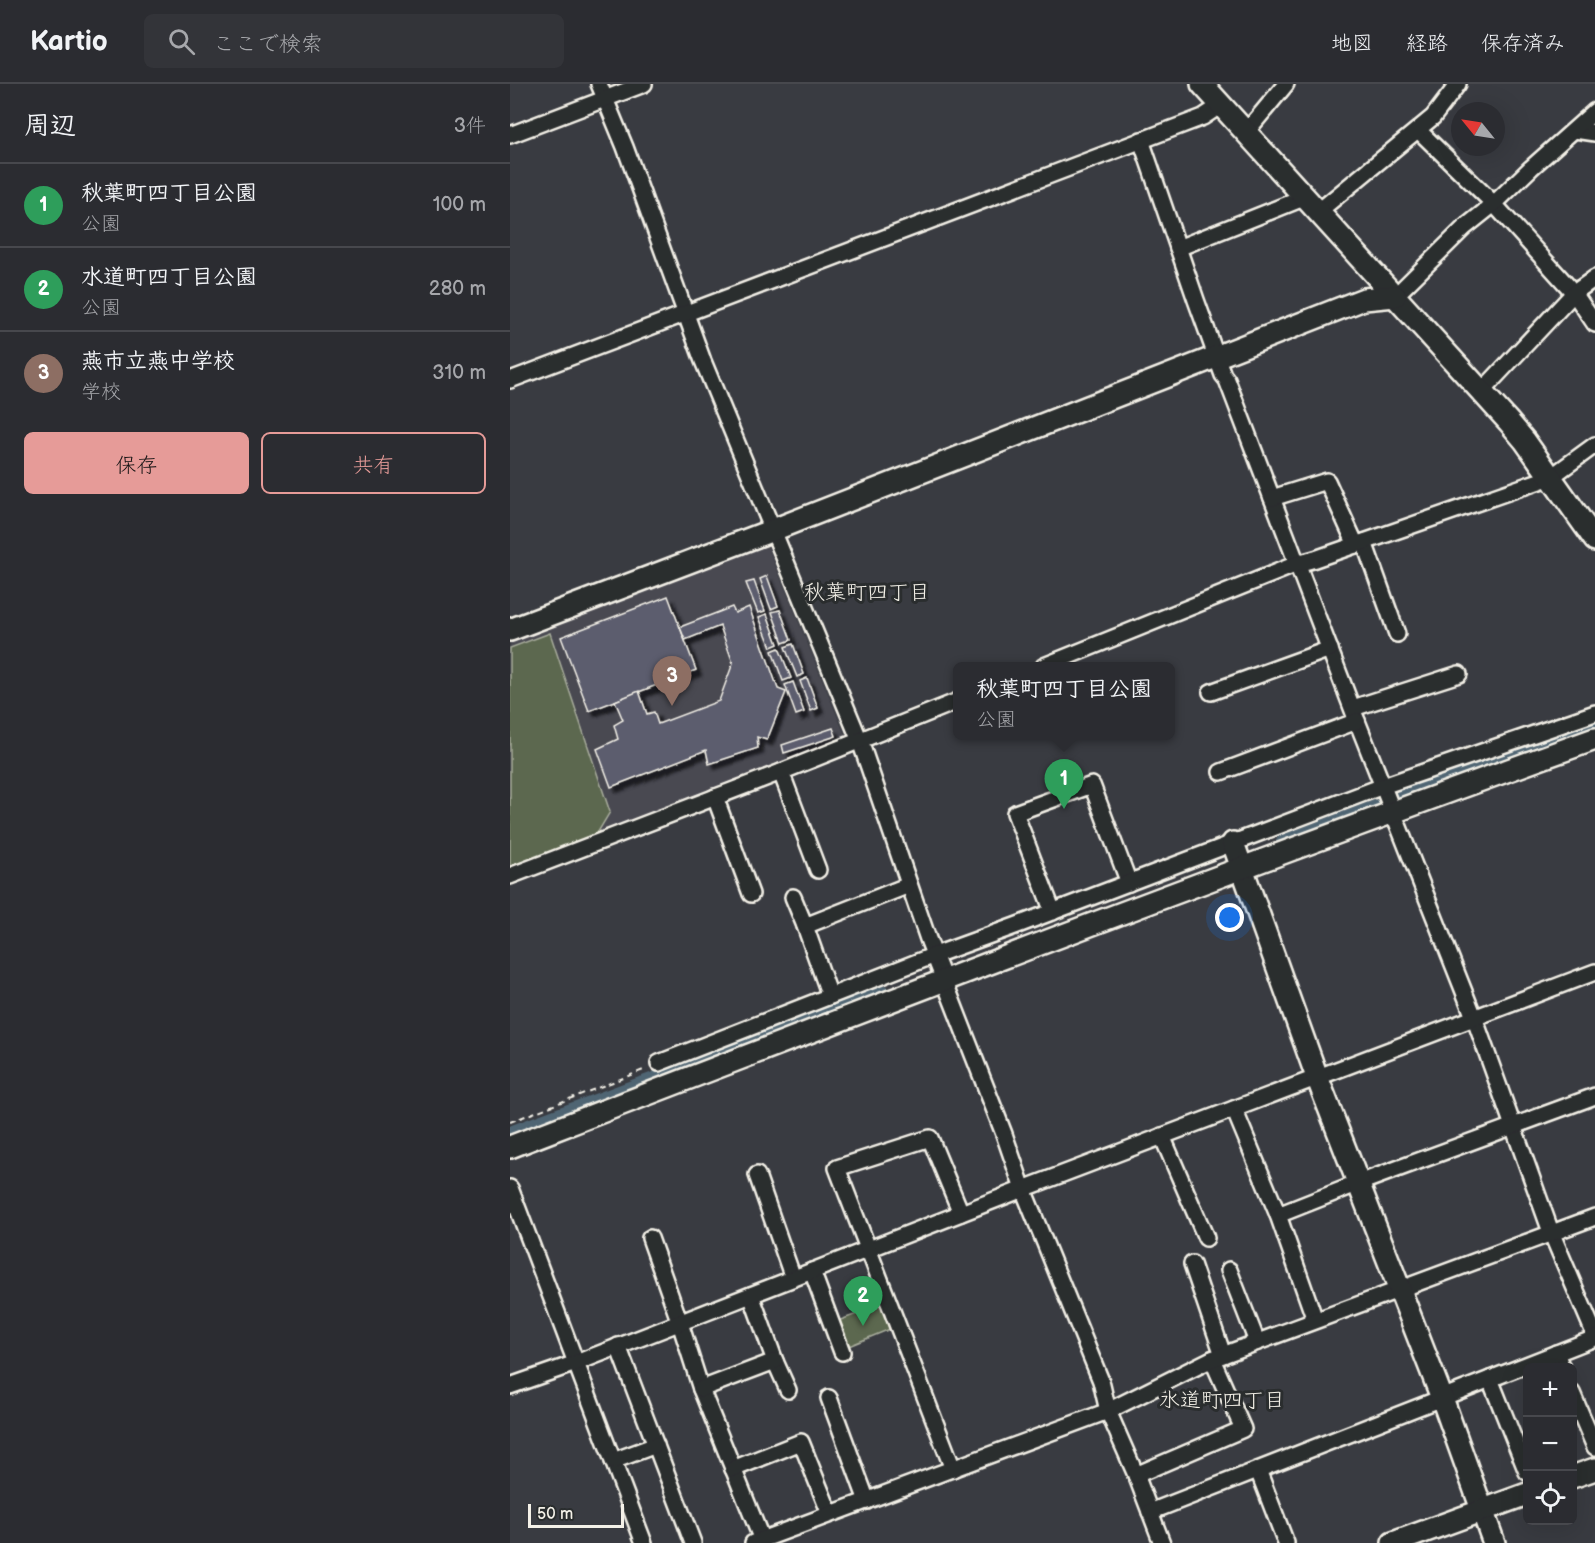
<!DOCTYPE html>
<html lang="ja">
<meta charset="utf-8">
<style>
body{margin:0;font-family:"Balsamiq Sans","Klee One",sans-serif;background:#333439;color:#f1f3f6}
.controls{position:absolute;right:18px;bottom:18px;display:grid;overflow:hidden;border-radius:9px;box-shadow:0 6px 24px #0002}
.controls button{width:54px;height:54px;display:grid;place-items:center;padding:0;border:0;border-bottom:2px solid #47484d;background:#2b2c31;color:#f1f3f6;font:30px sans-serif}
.compass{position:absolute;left:941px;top:18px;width:54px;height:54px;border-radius:50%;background:#2b2c31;box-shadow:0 6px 24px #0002;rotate:300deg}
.scale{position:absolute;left:18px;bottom:15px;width:96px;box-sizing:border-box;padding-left:6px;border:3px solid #f4f1e8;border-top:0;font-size:16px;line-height:21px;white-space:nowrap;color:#f4f1e8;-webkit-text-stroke:4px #2a2d2e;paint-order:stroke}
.you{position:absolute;left:720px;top:834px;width:21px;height:21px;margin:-15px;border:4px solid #fff;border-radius:50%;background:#1a73e8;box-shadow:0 0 0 9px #1a73e833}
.badge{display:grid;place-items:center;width:39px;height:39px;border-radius:50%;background:#e69b98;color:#fff;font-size:20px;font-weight:700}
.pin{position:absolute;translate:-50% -50px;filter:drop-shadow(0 2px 3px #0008)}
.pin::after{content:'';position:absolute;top:32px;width:21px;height:18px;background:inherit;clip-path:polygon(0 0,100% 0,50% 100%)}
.popup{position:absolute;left:443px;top:578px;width:222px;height:78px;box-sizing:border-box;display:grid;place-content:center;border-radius:9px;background:#2b2c31;filter:drop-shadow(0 2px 4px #0005);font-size:20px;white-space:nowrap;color:#a6a7ab}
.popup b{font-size:22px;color:#f1f3f6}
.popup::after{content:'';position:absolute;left:50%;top:100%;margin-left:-12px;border:12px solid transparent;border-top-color:#2b2c31}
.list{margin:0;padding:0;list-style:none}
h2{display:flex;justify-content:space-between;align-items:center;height:78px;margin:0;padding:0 24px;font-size:26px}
h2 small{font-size:20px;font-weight:400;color:#a6a7ab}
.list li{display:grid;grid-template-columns:39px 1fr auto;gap:18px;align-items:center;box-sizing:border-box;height:84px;padding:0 24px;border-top:2px solid #47484d}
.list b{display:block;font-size:22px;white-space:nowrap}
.list p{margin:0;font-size:20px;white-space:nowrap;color:#a6a7ab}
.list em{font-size:20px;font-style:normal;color:#a6a7ab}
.actions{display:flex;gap:12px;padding:18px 24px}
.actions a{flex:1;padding:14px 0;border:2px solid #e69b98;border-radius:9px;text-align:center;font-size:21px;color:#e69b98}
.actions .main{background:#e69b98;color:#111}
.icon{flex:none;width:33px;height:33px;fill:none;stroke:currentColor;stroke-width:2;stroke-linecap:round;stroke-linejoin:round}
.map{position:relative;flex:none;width:1085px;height:1459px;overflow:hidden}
header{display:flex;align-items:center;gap:36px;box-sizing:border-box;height:84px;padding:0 30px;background:#2b2c31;border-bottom:2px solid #47484d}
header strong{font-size:28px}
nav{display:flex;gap:33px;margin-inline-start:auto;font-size:21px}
.search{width:420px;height:54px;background:#333439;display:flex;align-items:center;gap:15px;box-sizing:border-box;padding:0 21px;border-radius:9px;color:#a6a7ab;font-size:22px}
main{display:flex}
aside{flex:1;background:#2b2c31}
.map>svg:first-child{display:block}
.built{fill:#484851}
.green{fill:#5c684f;stroke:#a8ac9c;stroke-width:1.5}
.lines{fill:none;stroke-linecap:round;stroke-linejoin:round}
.canal{stroke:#4f6573;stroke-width:14}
.building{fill:#5c5d6e;stroke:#f4f1e8;stroke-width:1.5;filter:url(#shadow)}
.street-casing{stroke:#f4f1e8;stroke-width:20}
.secondary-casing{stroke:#f4f1e8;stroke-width:26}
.path{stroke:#f4f1e8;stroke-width:2;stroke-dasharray:6 4.5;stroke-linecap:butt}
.street{stroke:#2a2d2e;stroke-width:15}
.secondary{stroke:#2a2d2e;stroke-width:21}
.labels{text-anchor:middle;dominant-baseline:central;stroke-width:6;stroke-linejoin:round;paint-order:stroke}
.neighbourhood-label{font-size:21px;fill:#f4f1e8;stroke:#2a2d2e}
</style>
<header>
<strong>Kartio</strong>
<div class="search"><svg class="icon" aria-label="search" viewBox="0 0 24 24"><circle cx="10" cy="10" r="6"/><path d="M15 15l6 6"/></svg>ここで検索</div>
<nav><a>地図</a><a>経路</a><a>保存済み</a></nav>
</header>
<main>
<aside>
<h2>周辺<small>3件</small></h2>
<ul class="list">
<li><span class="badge" style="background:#2e9e5b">1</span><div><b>秋葉町四丁目公園</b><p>公園</p></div><em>100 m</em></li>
<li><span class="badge" style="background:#2e9e5b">2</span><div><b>水道町四丁目公園</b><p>公園</p></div><em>280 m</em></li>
<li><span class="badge" style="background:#8d6e63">3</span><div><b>燕市立燕中学校</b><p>学校</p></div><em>310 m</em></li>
</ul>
<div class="actions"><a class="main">保存</a><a>共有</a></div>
</aside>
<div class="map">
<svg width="1085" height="1459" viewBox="0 0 1085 1459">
<defs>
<filter id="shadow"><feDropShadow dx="5.5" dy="5.5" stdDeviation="1.5" flood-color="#0009"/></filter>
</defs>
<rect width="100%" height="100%" fill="#393b41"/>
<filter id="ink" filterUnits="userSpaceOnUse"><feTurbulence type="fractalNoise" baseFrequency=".0167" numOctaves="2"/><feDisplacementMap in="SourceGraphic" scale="12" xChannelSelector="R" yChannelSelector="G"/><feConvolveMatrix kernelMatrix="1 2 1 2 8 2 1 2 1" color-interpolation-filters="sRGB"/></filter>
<g filter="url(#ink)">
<!-- built -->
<path class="built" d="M256,458L335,651L333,660L0,786V556L131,508Z"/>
<!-- green -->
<g class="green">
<path d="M40,549L100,728L85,753L0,786V564Z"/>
<path d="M372,1221L380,1245L334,1264L325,1238Z"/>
</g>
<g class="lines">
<!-- canal -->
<g class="canal">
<path d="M773,758L1085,640"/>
<path d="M0,1049L373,909"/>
</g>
</g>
<!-- building -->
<g class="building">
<path d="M257,492L268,522L261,525L250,495Z"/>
<path d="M244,497L255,527L248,529L236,499Z"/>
<path d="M158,512L186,586L79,627L51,553Z"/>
<path d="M222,523L225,529L239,523L268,605L276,608L257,656L247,653L248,664L199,680L196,666L101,703L87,665L108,655L104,641L113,636L105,617L129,607L137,630L144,628L148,640L209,617L223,579L210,542L175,556L170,543Z"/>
<path d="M270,526L281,556L273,559L262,528Z"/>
<path d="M257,530L268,560L261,563L249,533Z"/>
<path d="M283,560L294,590L287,593L275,563Z"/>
<path d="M269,564L281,594L273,597L262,567Z"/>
<path d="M297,594L308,624L301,627L290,597Z"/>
<path d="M283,598L294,628L286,631L275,601Z"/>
<path d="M323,644L326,652L274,669L272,661Z"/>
</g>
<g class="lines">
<!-- street casing -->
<g class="street-casing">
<g id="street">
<path d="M89,0L115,63L193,277L350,657L418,855L494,1050L513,1105L591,1297L598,1327L626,1391L652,1459"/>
<path d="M908,46L984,120L1064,209L1085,240"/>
<path d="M1065,46L1085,49"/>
<path d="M737,47L776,0"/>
<path d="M0,51L134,0"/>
<path d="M631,56L686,216L713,291L717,296L847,637L964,933L1041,1148L1085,1251"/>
<path d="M809,127L923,33L948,0"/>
<path d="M668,164L796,113"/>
<path d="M885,212L954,144L984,120L1021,84L1085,27"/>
<path d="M0,296L693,33L711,21"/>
<path d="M972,307L1064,209L1085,194"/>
<path d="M762,414L817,397L846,461"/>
<path d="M854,458L887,550"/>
<path d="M534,582L787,480L805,475L1041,393L1085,361"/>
<path d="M701,608L820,565"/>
<path d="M843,624L949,590"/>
<path d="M271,688L308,786"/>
<path d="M711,688L847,637"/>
<path d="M205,713L241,810"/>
<path d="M0,792L271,688L448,617"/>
<path d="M283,813L295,842L320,912"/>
<path d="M543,828L505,729L582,701L619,799"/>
<path d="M295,842L399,801"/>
<path d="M149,979L425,871L505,842L873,702L1085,629"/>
<path d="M724,1025L768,1131"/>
<path d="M652,1052L696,1154"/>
<path d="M247,1091L283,1194"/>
<path d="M0,1104L134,1459"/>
<path d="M140,1154L170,1239L191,1305L252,1456"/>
<path d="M682,1180L713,1271"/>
<path d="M719,1186L747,1258"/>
<path d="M302,1187L332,1268"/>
<path d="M241,1211L265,1277L278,1306"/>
<path d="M805,1236L768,1131L849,1099L1085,1012"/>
<path d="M108,1262L183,1459"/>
<path d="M1046,1269L1052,1284"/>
<path d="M980,1295L1017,1388"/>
<path d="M0,1302L66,1279L513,1105L1085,888"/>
<path d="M191,1305L265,1277"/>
<path d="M1062,1309L1085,1363"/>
<path d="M319,1314L357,1417"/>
<path d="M103,1377L146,1361"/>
<path d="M223,1385L291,1358L320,1430"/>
<path d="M443,1385L327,1084L420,1054L451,1129"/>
<path d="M748,1386L776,1459"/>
<path d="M626,1391L733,1345L702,1275"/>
<path d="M640,1428L1085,1254"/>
<path d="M243,1459L598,1327L702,1275L1085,1133"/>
</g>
</g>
<!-- secondary casing -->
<g class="secondary-casing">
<g id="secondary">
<path d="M692,0L999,338L1015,357L1085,456"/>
<path d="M0,546L263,446L854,215L885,212"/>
<path d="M723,759L807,993L932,1314L984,1459"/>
<path d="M0,1063C361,924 721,785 1085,655"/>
<path d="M1062,1393L1085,1385"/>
<path d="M883,1459L1017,1410"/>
</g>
</g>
<!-- path -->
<path class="path" d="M0,1038L136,985"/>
<!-- street -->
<use href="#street" class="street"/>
<!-- secondary -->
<use href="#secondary" class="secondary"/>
</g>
</g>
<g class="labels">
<!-- neighbourhood labels -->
<g class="neighbourhood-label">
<text x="357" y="508">秋葉町四丁目</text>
<text x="712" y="1316">水道町四丁目</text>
</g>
</g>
</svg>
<div class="controls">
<button>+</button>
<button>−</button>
<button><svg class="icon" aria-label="locate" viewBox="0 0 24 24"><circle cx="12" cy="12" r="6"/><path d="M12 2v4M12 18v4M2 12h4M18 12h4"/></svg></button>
</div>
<svg class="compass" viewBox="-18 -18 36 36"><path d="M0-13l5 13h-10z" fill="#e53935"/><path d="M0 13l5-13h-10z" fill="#a6a7ab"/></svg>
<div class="scale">50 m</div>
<div class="you"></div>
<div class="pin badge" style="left:554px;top:725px;background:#2e9e5b">1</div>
<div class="popup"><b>秋葉町四丁目公園</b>公園</div>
<div class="pin badge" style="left:353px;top:1242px;background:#2e9e5b">2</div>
<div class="pin badge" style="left:162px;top:622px;background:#8d6e63">3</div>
</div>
</main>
